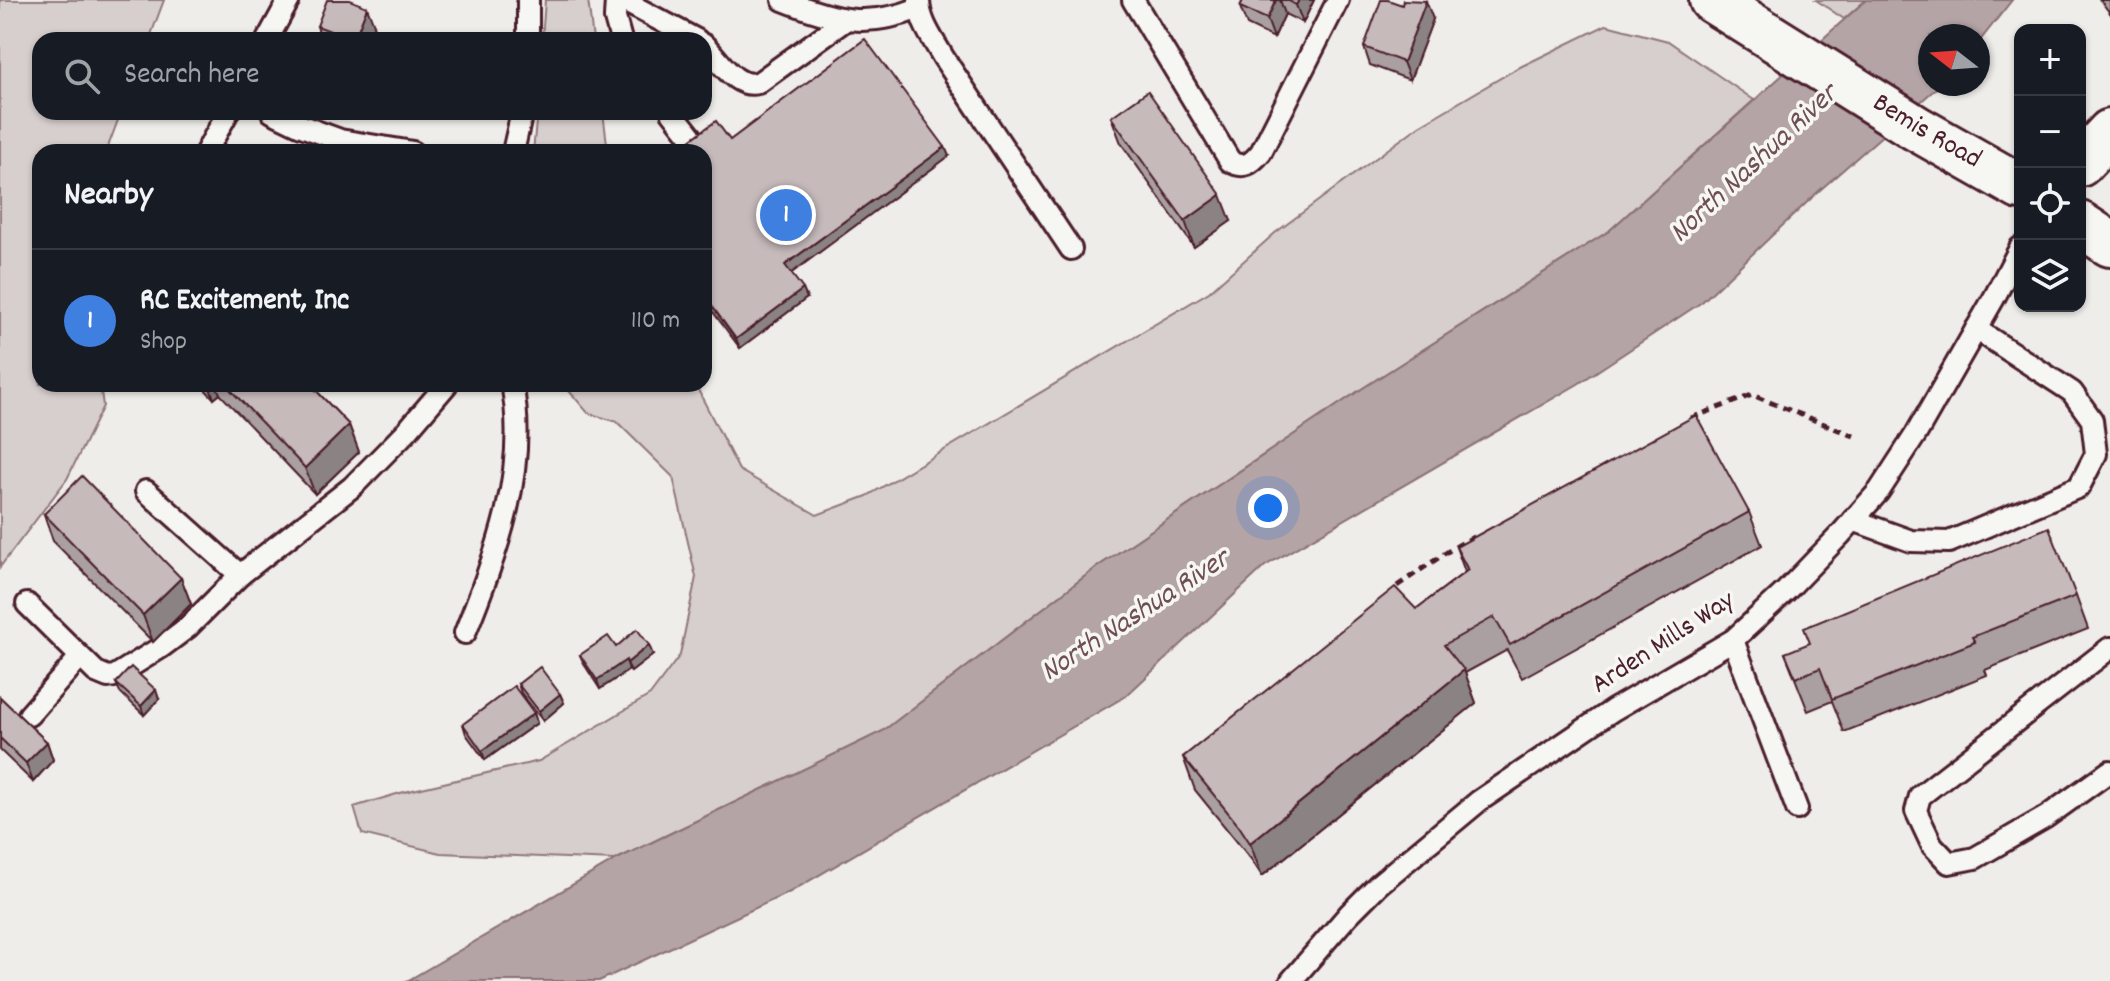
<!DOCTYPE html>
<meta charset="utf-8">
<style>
body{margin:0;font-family:Dekko,sans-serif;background:#20242c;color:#f1f3f6}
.controls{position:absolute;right:24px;top:24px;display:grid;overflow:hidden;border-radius:16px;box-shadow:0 2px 6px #0004}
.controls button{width:72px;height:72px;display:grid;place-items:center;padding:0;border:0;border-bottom:2px solid #363941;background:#171b24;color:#f1f3f6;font:40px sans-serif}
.compass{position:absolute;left:1918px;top:24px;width:72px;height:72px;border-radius:50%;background:#171b24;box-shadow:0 2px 6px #0004;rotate:287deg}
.you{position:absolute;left:1268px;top:508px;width:28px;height:28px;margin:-20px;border:6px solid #fff;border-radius:50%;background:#1a73e8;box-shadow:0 0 0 12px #1a73e833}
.badge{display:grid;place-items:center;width:52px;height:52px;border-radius:50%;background:#1f6fb2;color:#fff;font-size:26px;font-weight:700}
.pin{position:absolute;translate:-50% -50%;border:4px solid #fff;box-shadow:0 2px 8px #0006}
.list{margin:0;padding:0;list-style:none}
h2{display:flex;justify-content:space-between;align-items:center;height:104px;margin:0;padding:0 32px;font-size:34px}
h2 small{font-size:26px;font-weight:400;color:#9ea1a6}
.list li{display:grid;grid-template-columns:52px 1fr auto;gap:24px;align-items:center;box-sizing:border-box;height:144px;padding:0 32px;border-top:2px solid #363941}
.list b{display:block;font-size:30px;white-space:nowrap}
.list p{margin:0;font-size:26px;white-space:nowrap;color:#9ea1a6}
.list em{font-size:26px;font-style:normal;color:#9ea1a6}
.icon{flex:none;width:44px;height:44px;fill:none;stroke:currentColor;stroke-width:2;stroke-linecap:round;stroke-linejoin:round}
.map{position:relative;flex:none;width:2110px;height:981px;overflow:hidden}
.search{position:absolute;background:#171b24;box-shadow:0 2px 6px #0004;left:32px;top:32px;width:680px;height:88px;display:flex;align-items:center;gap:20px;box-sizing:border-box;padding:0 28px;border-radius:24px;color:#9ea1a6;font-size:30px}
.panel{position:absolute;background:#171b24;box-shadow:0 2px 6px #0004;left:32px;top:144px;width:680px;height:248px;border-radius:24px}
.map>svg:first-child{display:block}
.green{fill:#d7cfce;stroke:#90777c;stroke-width:2}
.water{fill:#b4a4a5;stroke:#8a6f74;stroke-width:2}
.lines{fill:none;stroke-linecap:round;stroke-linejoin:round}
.lane-casing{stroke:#4a1f2b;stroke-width:26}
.secondary-casing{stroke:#4a1f2b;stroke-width:50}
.path{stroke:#4a1f2b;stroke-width:5;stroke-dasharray:8 6;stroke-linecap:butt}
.lane{stroke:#f6f6f2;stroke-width:20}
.secondary{stroke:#f6f6f2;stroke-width:44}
.wall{fill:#aaa0a1;stroke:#4a1f2b;stroke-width:2}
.shaded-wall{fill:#8b8283;stroke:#4a1f2b;stroke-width:2}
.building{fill:#c6babb;stroke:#4a1f2b;stroke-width:2}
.labels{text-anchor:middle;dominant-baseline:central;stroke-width:7;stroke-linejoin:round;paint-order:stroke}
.street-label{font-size:28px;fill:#4a1f2b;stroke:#f6f6f2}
.water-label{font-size:30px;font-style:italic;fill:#6f4e56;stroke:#f6f6f2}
</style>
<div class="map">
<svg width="2110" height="981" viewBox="0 0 2110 981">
<rect width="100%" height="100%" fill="#efedea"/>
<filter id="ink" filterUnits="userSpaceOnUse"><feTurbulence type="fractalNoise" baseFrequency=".0125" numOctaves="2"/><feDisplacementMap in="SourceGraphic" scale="16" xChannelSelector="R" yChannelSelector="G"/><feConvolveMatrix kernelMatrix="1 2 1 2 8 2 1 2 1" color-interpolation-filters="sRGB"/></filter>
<g filter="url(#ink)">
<!-- green -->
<g class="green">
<path d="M0,0H164L149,40H40V112H121L106,152H40V384H100L103,406L67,479L0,567Z"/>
<path d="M545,0H588L593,40H542Z"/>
<path d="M1816,0H1866L1844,19Z"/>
<path d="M1606,25L1668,41L1754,100L1609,231L1363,388L1097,567L883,731L615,860L440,853L362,834L354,807L400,793L539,761L650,695L680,655L696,577L673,477L617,422L588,413L563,384H695L739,470L817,515L867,496L1209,292L1275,233L1419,126L1516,69Z"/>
<path d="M537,112H603L608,152H533Z"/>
</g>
<!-- water -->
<path class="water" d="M1866,0H2012L1978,43V36H1930V84H1941L1820,190L1702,302L1578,384L1265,566L1126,696L790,892L599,981H407L615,860L883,731L1097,567L1363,388L1609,231Z"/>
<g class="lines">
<!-- lane casing -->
<g class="lane-casing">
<g id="lane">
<path d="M528,0V40"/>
<path d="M616,0L615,18L621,40"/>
<path d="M622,0L697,40"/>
<path d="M783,0C833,20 867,29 919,8"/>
<path d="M919,0C919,21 933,39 943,57L1071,249"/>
<path d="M1133,0L1230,161C1244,170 1252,163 1261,152L1338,0"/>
<path d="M267,40L289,0"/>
<path d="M704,45C720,59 734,89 758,83L847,19"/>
<path d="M272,112L299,125L340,140L413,152"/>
<path d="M672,112L691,136"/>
<path d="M206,152L228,112"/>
<path d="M513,152L522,112"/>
<path d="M146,491L240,575"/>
<path d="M1853,520L1911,541L1949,542L2079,487L2096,454L2092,420L2072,392L1976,329"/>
<path d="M27,604L96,672L108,677L115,676L160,648L188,627L240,575L352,487L406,432L447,384"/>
<path d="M465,633C496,555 529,469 512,384"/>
<path d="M1733,640L1797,809"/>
<path d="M2110,648L1920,796L1916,811L1932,845L1949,863L1975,858L2046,817L2110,771"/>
<path d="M29,715L80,657"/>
<path d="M1291,981L1349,914L1379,884L1479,801L1613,710L1733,640L1786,591L1839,536L1879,491L1916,434L1994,298L2020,248"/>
</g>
</g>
<!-- secondary casing -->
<g class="secondary-casing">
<g id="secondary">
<path id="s1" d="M1712,0L1916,128L2020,187"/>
<path d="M2080,164L2110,132"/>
<path d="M2080,224L2110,244"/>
</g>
</g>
<!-- path -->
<g class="path">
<path d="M1691,418L1752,395L1854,436"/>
<path d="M1397,586L1453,548L1475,536"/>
</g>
<!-- lane -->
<use href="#lane" class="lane"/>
<!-- secondary -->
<use href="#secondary" class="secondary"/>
</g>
<!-- wall -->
<g class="wall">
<path d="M1243,0H1314L1303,23L1285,14L1274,38L1247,25L1240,7Z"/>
<path d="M2100,0H2110V13Z"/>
<path d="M1433,19L1410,80L1370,65L1364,47Z"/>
<path d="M374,25L368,40H314L320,36L317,26Z"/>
<path d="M325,112H344L342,118Z"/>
<path d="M1111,117L1231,221L1194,247L1121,143Z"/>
<path d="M730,140L949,156L791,273L807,298L740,348L704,300V152H679L678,149Z"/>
<path d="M200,384H310L349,425L359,452L315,494L220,394L214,399Z"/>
<path d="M1749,512L1762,545L1522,678L1507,650L1465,673L1476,703L1262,876L1251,859L1195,790L1183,757L1416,609L1465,572L1456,547Z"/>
<path d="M44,514L181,578L191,604L153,642L53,541Z"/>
<path d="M2076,596L2088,629L1985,670L1987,675L1844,732L1832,701L1808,711L1785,653Z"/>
<path d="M616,647L653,655L631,672L629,670L600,689L584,664L580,655Z"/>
<path d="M116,683L159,699L144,715L120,692Z"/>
<path d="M518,684L560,694L564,703L543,721L521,693Z"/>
<path d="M0,697L47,742L53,760L33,782L0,750Z"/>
<path d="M534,713L537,723L485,760L466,734L463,724Z"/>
</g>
<!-- shaded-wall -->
<g class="shaded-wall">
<path d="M1276,0H1280L1285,14L1274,38L1267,19Z"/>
<path d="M1299,0H1314L1303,23L1296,5Z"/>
<path d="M1426,1L1433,19L1410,80L1403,62Z"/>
<path d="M367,7L374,25L368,40H354Z"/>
<path d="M945,147L949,156L789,275L785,265Z"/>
<path d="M1221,195L1231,221L1194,247L1185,221Z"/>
<path d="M803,289L807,298L740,348L736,339Z"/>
<path d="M209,384H216L220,394L214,399Z"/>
<path d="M349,425L359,452L315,494L305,468Z"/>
<path d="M181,578L191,604L153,642L143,615Z"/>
<path d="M649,645L653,655L631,672L627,663Z"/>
<path d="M626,660L629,670L600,689L597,680Z"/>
<path d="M1464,670L1476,703L1262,876L1250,843Z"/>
<path d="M156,690L159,699L144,715L141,706Z"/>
<path d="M560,694L564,703L543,721L539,711Z"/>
<path d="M534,713L537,723L485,760L482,751Z"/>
<path d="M47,742L53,760L33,782L26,763Z"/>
</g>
<!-- building -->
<g class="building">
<path d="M327,0H350L367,7L354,40L317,26Z"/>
<path d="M1243,0H1276L1267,19L1240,7Z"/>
<path d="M1287,0H1299L1296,5Z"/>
<path d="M1381,0H1388L1402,5L1403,0L1426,1L1403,62L1364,47Z"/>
<path d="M315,35L332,40H314Z"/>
<path d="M865,39L945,147L785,265L803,289L736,339L704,295V152H680L678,149L716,121L730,140Z"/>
<path d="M1148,91L1221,195L1185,221L1111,117Z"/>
<path d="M225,384H310L349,425L305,468Z"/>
<path d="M1696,415L1749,512L1510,645L1494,617L1444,645L1464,670L1250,843L1239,826L1183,757L1395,587L1416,609L1468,570L1456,547Z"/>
<path d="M82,476L181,578L143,615L44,514Z"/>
<path d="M2049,527L2076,596L1972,637L1975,642L1832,699L1820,668L1796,678L1785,653L1810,643L1804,628Z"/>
<path d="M637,629L649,645L627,663L626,660L597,680L580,655L608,636L616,647Z"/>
<path d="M131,667L156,690L141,706L116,683Z"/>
<path d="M540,667L560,694L539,711L518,684Z"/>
<path d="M514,686L534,713L482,751L463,724Z"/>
<path d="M0,697L47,742L26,763L0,738Z"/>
</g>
</g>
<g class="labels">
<!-- street labels -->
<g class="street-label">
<text stroke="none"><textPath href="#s1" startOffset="252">Bemis Road</textPath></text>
<text transform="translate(1664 644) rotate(-33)">Arden Mills Way</text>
</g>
<!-- water labels -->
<g class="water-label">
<text transform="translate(1755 165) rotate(-43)">North Nashua River</text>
<text transform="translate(1136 617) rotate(-33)">North Nashua River</text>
</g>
</g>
</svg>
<div class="controls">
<button>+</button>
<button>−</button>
<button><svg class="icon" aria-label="locate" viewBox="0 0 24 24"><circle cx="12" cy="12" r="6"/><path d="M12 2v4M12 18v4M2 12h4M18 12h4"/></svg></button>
<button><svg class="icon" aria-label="layers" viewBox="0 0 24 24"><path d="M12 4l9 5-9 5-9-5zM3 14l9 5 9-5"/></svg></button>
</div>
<svg class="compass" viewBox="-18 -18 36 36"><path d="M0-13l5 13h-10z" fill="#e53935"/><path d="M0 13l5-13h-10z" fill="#9ea1a6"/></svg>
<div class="you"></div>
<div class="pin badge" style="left:786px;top:215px;background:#3f7fe0">1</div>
<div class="search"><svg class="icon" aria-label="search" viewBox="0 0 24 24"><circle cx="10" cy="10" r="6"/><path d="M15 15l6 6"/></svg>Search here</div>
<section class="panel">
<h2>Nearby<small></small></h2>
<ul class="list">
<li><span class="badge" style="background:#3f7fe0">1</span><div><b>RC Excitement, Inc</b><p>Shop</p></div><em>110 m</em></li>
</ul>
</section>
</div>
